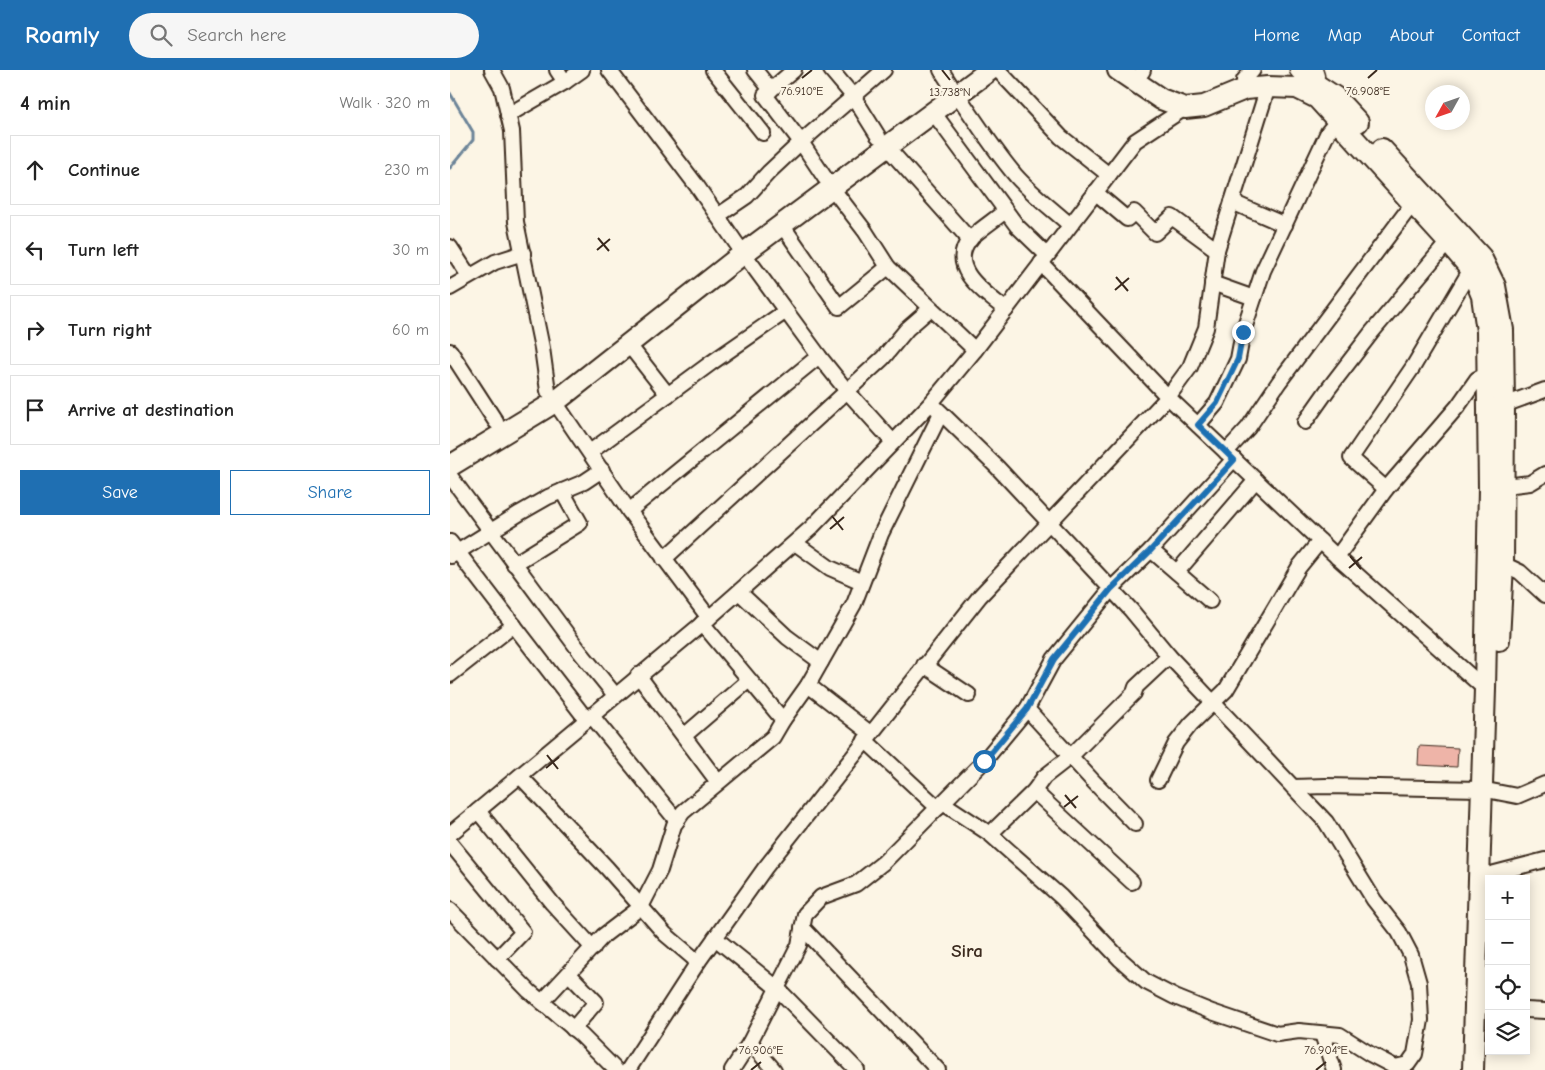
<!DOCTYPE html>
<meta charset="utf-8">
<style>
body{margin:0;font-family:"Comic Neue",sans-serif;background:#f6f6f6;color:#222}
.controls{position:absolute;right:15px;bottom:15px;display:grid;overflow:hidden;border-radius:0px;box-shadow:0 2px 12px #0003}
.controls button{width:45px;height:45px;display:grid;place-items:center;padding:0;border:0;border-bottom:1px solid #e0e0e0;background:#fff;color:#222;font:25px sans-serif}
.compass{position:absolute;left:975px;top:15px;width:45px;height:45px;border-radius:50%;background:#fff;box-shadow:0 2px 12px #0003;rotate:230deg}
.stop{position:absolute;width:15px;height:15px;margin:-11px;border:4px solid #1f6fb2;border-radius:50%;background:#fff}
.stop.end{background:#1f6fb2;border-color:#fff;box-shadow:0 1px 5px #0008}
.list{margin:0;padding:0;list-style:none}
h2{display:flex;justify-content:space-between;align-items:center;height:65px;margin:0;padding:0 20px;font-size:21px}
h2 small{font-size:16px;font-weight:400;color:#767676}
.list li{display:grid;grid-template-columns:32px 1fr auto;gap:15px;align-items:center;box-sizing:border-box;height:70px;margin:0 10px 10px;padding:0 10px;border:1px solid #e0e0e0;border-radius:0px}
.list b{display:block;font-size:19px;white-space:nowrap}
.list em{font-size:16px;font-style:normal;color:#767676}
.actions{display:flex;gap:10px;padding:15px 20px}
.actions a{flex:1;padding:11px 0;border:1px solid #1f6fb2;border-radius:0px;text-align:center;font-size:18px;color:#1f6fb2}
.actions .main{background:#1f6fb2;color:#fff}
.icon{flex:none;width:28px;height:28px;fill:none;stroke:currentColor;stroke-width:2;stroke-linecap:round;stroke-linejoin:round}
.map{position:relative;flex:none;width:1095px;height:1000px;overflow:hidden}
header{display:flex;align-items:center;gap:30px;box-sizing:border-box;height:70px;padding:0 25px;background:#1f6fb2;color:#fff}
header strong{font-size:24px}
nav{display:flex;gap:28px;margin-inline-start:auto;font-size:18px}
.search{width:350px;height:45px;background:#f6f6f6;display:flex;align-items:center;gap:12px;box-sizing:border-box;padding:0 18px;border-radius:28px;color:#767676;font-size:19px}
main{display:flex}
aside{flex:1;background:#fff}
.map>svg:first-child{display:block}
.lines{fill:none;stroke-linecap:round;stroke-linejoin:round}
.stream{stroke:#6c8498;stroke-width:3}
.building{fill:#eeb4a8;stroke:#3b2a1e}
.minor-casing{stroke:#3b2a1e;stroke-width:18}
.major-casing{stroke:#3b2a1e;stroke-width:21}
.highway-casing{stroke:#3b2a1e;stroke-width:24}
.minor{stroke:#fcf5e5;stroke-width:14}
.major{stroke:#fcf5e5;stroke-width:18}
.highway{stroke:#fcf5e5;stroke-width:20}
.route{stroke:#1f6fb2;stroke-width:6}
.ticks{fill:none;stroke:#3b2a1e;stroke-width:2}
.labels{text-anchor:middle;dominant-baseline:central;stroke-width:5;stroke-linejoin:round;paint-order:stroke}
.district-label{font-size:19px;font-weight:bold;fill:#3b2a1e;stroke:#fcf5e5}
.ticks-label{font-size:12px;text-anchor:middle;fill:#3b2a1e;stroke:#fcf5e5;stroke-width:5;stroke-linejoin:round;paint-order:stroke}
</style>
<header>
<strong>Roamly</strong>
<div class="search"><svg class="icon" aria-label="search" viewBox="0 0 24 24"><circle cx="10" cy="10" r="6"/><path d="M15 15l6 6"/></svg>Search here</div>
<nav><a>Home</a><a>Map</a><a>About</a><a>Contact</a></nav>
</header>
<main>
<aside>
<h2>4 min<small>Walk · 320 m</small></h2>
<ul class="list">
<li><svg class="icon" aria-label="ahead" viewBox="0 0 24 24"><path d="M12 20V5M6 11l6-6 6 6"/></svg><div><b>Continue</b></div><em>230 m</em></li>
<li><svg class="icon" aria-label="left" viewBox="0 0 24 24"><path d="M17 20v-9H6M10 6l-5 5 5 5"/></svg><div><b>Turn left</b></div><em>30 m</em></li>
<li><svg class="icon" aria-label="right" viewBox="0 0 24 24"><path d="M7 20v-9h11M14 6l5 5-5 5"/></svg><div><b>Turn right</b></div><em>60 m</em></li>
<li><svg class="icon" aria-label="arrive" viewBox="0 0 24 24"><path d="M6 21V4h12l-3 4 3 4H6"/></svg><div><b>Arrive at destination</b></div></li>
</ul>
<div class="actions"><a class="main">Save</a><a>Share</a></div>
</aside>
<div class="map">
<svg width="1095" height="1000" viewBox="0 0 1095 1000">
<rect width="100%" height="100%" fill="#fcf5e5"/>
<filter id="ink" filterUnits="userSpaceOnUse"><feTurbulence type="fractalNoise" baseFrequency=".02" numOctaves="2"/><feDisplacementMap in="SourceGraphic" scale="10" xChannelSelector="R" yChannelSelector="G"/><feConvolveMatrix kernelMatrix="1 2 1 2 8 2 1 2 1" color-interpolation-filters="sRGB"/></filter>
<g filter="url(#ink)">
<g class="lines">
<!-- stream -->
<path class="stream" d="M0,23L23,62V70L0,98"/>
</g>
<!-- building -->
<path class="building" d="M969,676L1008,678L1007,697L968,695Z"/>
<g class="lines">
<!-- minor casing -->
<g class="minor-casing">
<g id="minor">
<path d="M42,0L52,18L62,61L66,152L92,278L98,321"/>
<path d="M107,0L115,12"/>
<path d="M159,0L247,116L286,173L369,286L397,321L443,372"/>
<path d="M263,0L313,63"/>
<path d="M305,0L321,20"/>
<path d="M344,0L315,25L351,72L375,108"/>
<path d="M381,0L403,26L428,66"/>
<path d="M491,0L500,14"/>
<path d="M548,0L611,67L659,105"/>
<path d="M692,2L693,0"/>
<path d="M794,10L803,0"/>
<path d="M507,24C526,52 544,80 566,106C582,124 602,139 620,155"/>
<path d="M483,42L567,156L597,185"/>
<path d="M58,45L115,12L132,0"/>
<path d="M436,76L520,170"/>
<path d="M382,118L415,161L438,197L525,280"/>
<path d="M645,122L677,149L684,142L705,163L722,147L767,180"/>
<path d="M782,132L835,155"/>
<path d="M555,141C546,149 527,161 519,170C497,199 537,224 556,240"/>
<path d="M269,145L297,126L319,102L351,72L434,0"/>
<path d="M332,155L389,237L438,197"/>
<path d="M0,177L19,206"/>
<path d="M591,193L718,327L887,487L1035,619"/>
<path d="M762,213L804,228"/>
<path d="M0,218L45,192L73,183"/>
<path d="M179,275L218,325"/>
<path d="M0,281L46,352"/>
<path d="M105,332L179,441L259,548"/>
<path d="M481,333L547,397L681,540L719,586L876,752L924,830L949,862L961,885L969,913L971,950L965,984L958,994L945,997L920,984L890,965L849,961L827,964L762,942L725,927L696,912L670,889L611,827L540,764L493,733"/>
<path d="M1054,335L1095,320"/>
<path d="M855,352L879,318L922,262L998,172"/>
<path d="M748,355L767,333L788,289L793,262L813,201L878,62L888,50"/>
<path d="M140,382L261,293L336,241"/>
<path d="M776,382L798,358L829,312L963,133"/>
<path d="M0,406L131,583L165,625"/>
<path d="M1055,416L1080,413L1095,404"/>
<path d="M936,419L901,388L963,297L1021,199"/>
<path d="M179,441L369,286"/>
<path d="M0,472L136,649"/>
<path d="M345,473L380,498L412,512"/>
<path d="M701,480L760,531"/>
<path d="M1,486L70,443L98,427L134,412L152,400"/>
<path d="M887,487L936,419L1008,336L1027,309L1038,304"/>
<path d="M214,489L433,288L457,259L480,239"/>
<path d="M64,494L130,453L112,421"/>
<path d="M1053,494L1070,502L1095,525"/>
<path d="M727,502L806,410"/>
<path d="M289,522L337,567L371,592"/>
<path d="M252,553L333,650"/>
<path d="M474,595L519,625"/>
<path d="M0,605L64,555"/>
<path d="M188,605L268,712"/>
<path d="M358,615L420,663"/>
<path d="M577,639L643,711L685,754"/>
<path d="M141,645L227,751"/>
<path d="M234,666L299,610"/>
<path d="M415,670L488,738"/>
<path d="M70,706L157,798L215,864L248,892"/>
<path d="M708,710L726,673L741,654L776,620L849,497L870,471"/>
<path d="M843,717L876,716L1031,719L1067,726L1095,714"/>
<path d="M584,721L682,812"/>
<path d="M28,741L102,833L143,878"/>
<path d="M0,764L259,548L361,458L481,333L525,280L685,71L735,38"/>
<path d="M540,764L584,721L594,707L621,686L684,623L686,617L719,586"/>
<path d="M0,773L73,862L47,889"/>
<path d="M1041,804L1095,790"/>
<path d="M0,840L79,921L131,965L166,1000"/>
<path d="M352,857L488,1000"/>
<path d="M265,868L327,918L407,1000"/>
<path d="M119,904L146,932L123,959"/>
<path d="M92,932L153,866L191,837L210,800L224,755L233,742L323,667L333,650L358,615L404,534L431,464L491,343"/>
<path d="M1038,937H1039"/>
<path d="M1076,940L1095,941"/>
<path d="M872,964L884,1000"/>
<path d="M300,972L324,1000"/>
<path d="M178,1000L248,892L315,798L530,526L718,327L740,297L756,258L767,180L818,17"/>
<path d="M282,1000L300,972L349,875L355,844L371,827L406,814L434,792L534,691L577,639L604,589L661,519L701,480L784,389"/>
</g>
</g>
<!-- major casing -->
<g class="major-casing">
<path id="major" d="M849,0L862,12L865,6L863,0"/>
</g>
<!-- highway casing -->
<g class="highway-casing">
<g id="highway">
<path d="M668,0L711,29L735,38L754,36L795,19L818,17L847,18L867,28L998,172L1021,199L1032,226L1037,261L1039,418L1035,619L1023,1000"/>
<path d="M862,12L885,27L908,52"/>
<path d="M932,79L1031,187L1045,216L1053,260L1054,335L1053,494L1049,570"/>
<path d="M0,396L105,332L294,183L540,0"/>
</g>
</g>
<!-- minor -->
<use href="#minor" class="minor"/>
<!-- major -->
<use href="#major" class="major"/>
<!-- highway -->
<use href="#highway" class="highway"/>
</g>
</g>
<g class="lines" filter="url(#ink)">
<!-- route -->
<path class="route" d="M534,691L577,639L604,589L661,519L701,480L784,390L748,355L767,333L788,289L793,262"/>
</g>
<!-- ticks -->
<path class="ticks" d="M492,0L500,10M352,8L362,0M918,8L927,0M148,168L159,181M147,180L160,169M666,207L678,221M665,220L679,208M382,446L393,460M380,459L394,447M900,486L911,499M899,498L912,487M97,685L108,699M96,698L109,687M615,725L626,738M614,737L628,726M301,1000L311,992M866,1000L876,992"/>
<g class="labels">
<!-- district labels -->
<g class="district-label">
<text x="517" y="881">Sira</text>
</g>
</g>
<g class="ticks-label">
<text x="352" y="25">76.910°E</text>
<text x="918" y="25">76.908°E</text>
<text x="500" y="26">13.738°N</text>
<text x="311" y="984">76.906°E</text>
<text x="876" y="984">76.904°E</text>
</g>
</svg>
<div class="controls">
<button>+</button>
<button>−</button>
<button><svg class="icon" aria-label="locate" viewBox="0 0 24 24"><circle cx="12" cy="12" r="6"/><path d="M12 2v4M12 18v4M2 12h4M18 12h4"/></svg></button>
<button><svg class="icon" aria-label="layers" viewBox="0 0 24 24"><path d="M12 4l9 5-9 5-9-5zM3 14l9 5 9-5"/></svg></button>
</div>
<svg class="compass" viewBox="-18 -18 36 36"><path d="M0-13l5 13h-10z" fill="#e53935"/><path d="M0 13l5-13h-10z" fill="#767676"/></svg>
<div class="stop" style="left:534px;top:691px"></div>
<div class="stop end" style="left:793px;top:262px"></div>
</div>
</main>
